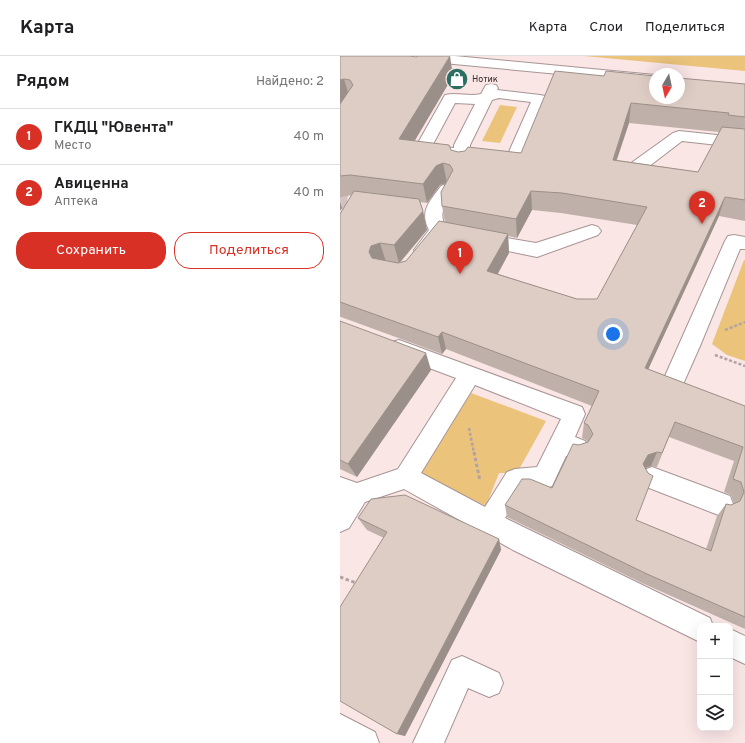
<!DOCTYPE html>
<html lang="ru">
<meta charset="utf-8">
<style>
body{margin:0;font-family:Overpass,sans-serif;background:#f6f6f6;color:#202124}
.controls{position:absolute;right:12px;bottom:12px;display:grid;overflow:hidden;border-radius:8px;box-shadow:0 4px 16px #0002}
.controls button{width:36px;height:36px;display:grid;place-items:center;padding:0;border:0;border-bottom:1px solid #e0e0e0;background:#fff;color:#202124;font:20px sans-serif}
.compass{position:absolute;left:309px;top:12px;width:36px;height:36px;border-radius:50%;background:#fff;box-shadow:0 4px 16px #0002;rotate:189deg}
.you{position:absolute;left:273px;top:278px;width:14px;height:14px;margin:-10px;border:3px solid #fff;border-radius:50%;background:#1a73e8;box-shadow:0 0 0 6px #1a73e833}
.badge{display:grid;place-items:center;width:26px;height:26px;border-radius:50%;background:#d93025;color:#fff;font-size:13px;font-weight:700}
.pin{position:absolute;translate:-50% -33px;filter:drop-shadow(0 1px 2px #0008)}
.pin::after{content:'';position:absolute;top:21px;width:14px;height:12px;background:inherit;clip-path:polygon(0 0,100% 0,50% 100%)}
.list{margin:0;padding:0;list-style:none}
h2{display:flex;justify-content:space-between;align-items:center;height:52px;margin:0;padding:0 16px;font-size:17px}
h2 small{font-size:13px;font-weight:400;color:#757577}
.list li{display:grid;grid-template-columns:26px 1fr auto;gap:12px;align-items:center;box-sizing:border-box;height:56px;padding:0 16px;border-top:1px solid #e0e0e0}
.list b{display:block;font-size:15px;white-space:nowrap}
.list p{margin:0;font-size:13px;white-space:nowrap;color:#757577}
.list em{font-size:13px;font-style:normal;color:#757577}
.actions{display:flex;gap:8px;padding:12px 16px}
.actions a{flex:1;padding:9px 0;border:1px solid #d93025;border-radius:16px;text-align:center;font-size:14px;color:#d93025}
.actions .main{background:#d93025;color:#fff}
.icon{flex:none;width:22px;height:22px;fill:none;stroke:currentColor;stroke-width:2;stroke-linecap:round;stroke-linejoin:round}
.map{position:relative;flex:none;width:405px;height:687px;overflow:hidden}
header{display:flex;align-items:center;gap:24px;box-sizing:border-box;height:56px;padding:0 20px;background:#fff;border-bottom:1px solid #e0e0e0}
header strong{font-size:19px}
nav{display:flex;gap:22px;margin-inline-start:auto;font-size:14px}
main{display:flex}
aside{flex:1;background:#fff}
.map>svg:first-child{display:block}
.green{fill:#ebc37b}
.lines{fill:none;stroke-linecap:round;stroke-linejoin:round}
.minor-tunnel{stroke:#d4c1c1;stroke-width:16;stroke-dasharray:16 8;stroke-linecap:butt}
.minor-casing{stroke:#a79495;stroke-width:2}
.path-far1{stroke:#b2a2a2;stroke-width:2.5;stroke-dasharray:3 2;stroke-linecap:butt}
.path{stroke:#b2a2a2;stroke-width:3;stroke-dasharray:3.5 2.5;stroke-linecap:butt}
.minor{fill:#fff;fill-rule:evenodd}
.wall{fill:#bfb0a9;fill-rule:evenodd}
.shaded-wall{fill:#9b9089}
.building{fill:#decdc4;stroke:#9b9089;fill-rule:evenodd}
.labels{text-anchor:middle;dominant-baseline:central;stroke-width:3.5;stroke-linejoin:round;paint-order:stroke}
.far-poi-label{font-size:9px;fill:#372f2f;stroke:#fbe6e6;text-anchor:start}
</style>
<header>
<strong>Карта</strong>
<nav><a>Карта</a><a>Слои</a><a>Поделиться</a></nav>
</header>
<main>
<aside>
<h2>Рядом<small>Найдено: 2</small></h2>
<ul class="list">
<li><span class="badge">1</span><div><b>ГКДЦ &quot;Ювента&quot;</b><p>Место</p></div><em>40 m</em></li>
<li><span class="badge">2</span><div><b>Авиценна</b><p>Аптека</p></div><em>40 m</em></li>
</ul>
<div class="actions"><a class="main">Сохранить</a><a>Поделиться</a></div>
</aside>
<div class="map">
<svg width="405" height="687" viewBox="0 0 405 687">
<rect width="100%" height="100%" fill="#fbe6e6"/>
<!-- green -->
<g class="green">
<path d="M244,0H405V15Z"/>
<path d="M160,49L177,51L160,87L142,85Z"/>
<path d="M404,204H405V305L387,299L372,288Z"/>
<path d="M131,337L206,365L177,417H159L146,450L81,418Z"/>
</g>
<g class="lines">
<!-- minor-tunnel -->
<path class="minor-tunnel" d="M0,145L7,146"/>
<!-- minor casing -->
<g class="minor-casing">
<g id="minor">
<path d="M64,0H115L315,19V27L71,4L66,3Z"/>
<path d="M151,28L156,29L158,32L157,34L200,39L205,40L207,43L180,108L174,109L129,104V109L127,113L121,114L115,113L113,109V102L76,98L74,94L105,39C117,36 129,41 141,38L146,29ZM159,42L191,46L168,98L130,94V89L152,44ZM115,47L135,48L114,89V92L92,90Z"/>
<path d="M339,75L405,82V92L342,85L299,118L293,119L287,118L285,114L287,110L333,77Z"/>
<path d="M107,128L113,130L115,134C105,150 97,155 107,175L90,199L83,201L76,199L74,194L89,174C79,155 90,145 101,130Z"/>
<path d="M252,169L258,171L261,175L258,179L197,201L138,189L132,187L129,183L132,179L138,177L196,187Z"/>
<path d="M394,179L405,181V193H400L360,290L340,335L332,338L324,335L321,329L385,185L388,180Z"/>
<path d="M59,284L242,351L245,358L235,381L245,385L249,392L245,399L237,402L226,400L212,430L204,433L182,435L165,462L370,562L373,570H360V586L173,494L64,433L25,446L9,472L0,476V421L17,427L58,413L116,322L52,298L49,292L52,286ZM135,329L221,363L197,411L175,413L167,416L145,451L81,417Z"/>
<path d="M312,411L390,440L393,448L390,456L381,460L304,430L300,422L304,414Z"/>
<path d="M390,573L405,580V608L390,601Z"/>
<path d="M122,600L159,617L163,627L159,637L149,641L128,632L104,687H73L112,604Z"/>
<path d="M0,658L35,676L39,687H0Z"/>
</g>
</g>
<!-- path-far1 -->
<g class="path-far1">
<path d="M385,274L405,266"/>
<path d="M375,299L405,310"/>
<path d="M129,372L134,397"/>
</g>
<!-- path -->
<g class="path">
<path d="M134,396L140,425"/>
<path d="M0,521L16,527"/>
</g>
<!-- minor -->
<use href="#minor" class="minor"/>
</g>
<!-- wall -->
<g class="wall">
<path d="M0,0L113,20L74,85L118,96L181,97L264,20L405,28V165L379,160L308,313L405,350V573L302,527L167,461L165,449L212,432L239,389L247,386L246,384L242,382L244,367L252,350L106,293L102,298L1,261H0V158L12,139L1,141L0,143ZM289,67L379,76L358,116L277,104ZM106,127L102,150L105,166L66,205L60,207L87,174L83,155L80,146L87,147L100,129ZM192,154L221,157L297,169L257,243H237L158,218L169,197L168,180L177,182ZM329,381L394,405L384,436L391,439L394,448L391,449L386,448L377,460L366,493L296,464L308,417L305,412L311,410L317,411Z"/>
<path d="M0,265L91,314L17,421L0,413Z"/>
<path d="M18,462L159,483L161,494L65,680L57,678L44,482L27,474Z"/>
</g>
<!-- shaded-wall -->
<g class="shaded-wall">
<path d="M110,0L113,20L64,103L59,83Z"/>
<path d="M4,23L10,43L0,50V24Z"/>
<path d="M291,47L289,67L270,123L273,104Z"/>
<path d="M103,107L107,127L100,129L87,147L83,128L96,110Z"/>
<path d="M191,135L192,154L177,182L176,163Z"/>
<path d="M385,141L379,160L301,329L305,312Z"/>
<path d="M0,146L2,152L0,155Z"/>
<path d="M83,155L87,174L59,207L54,189Z"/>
<path d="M168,178L169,197L149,233L147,215Z"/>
<path d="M40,187L46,206L36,215L29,196L31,190Z"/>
<path d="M102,276L106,293L102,298L98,281Z"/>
<path d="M86,297L91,314L17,421L8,408Z"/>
<path d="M317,396L311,410L303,413V408L308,399Z"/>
<path d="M159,483L161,494L65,680L57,678Z"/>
</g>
<!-- building -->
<g class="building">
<path d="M0,0H69L77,1V0H110L59,83L109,89L111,94L118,96L125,95L128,91L181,97L215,15L264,20L266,15L315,20V42H339V22L405,28V61L388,59L389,57L291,47L273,104L358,116L382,71L405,73V144L385,141L305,312L405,350V561L307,518L165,449L182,423H190L212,432L233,388L239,389L248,386L253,378L248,369L244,367L259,335L102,276L98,281L0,246V158L14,135L79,143L83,155L54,189L40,187L31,190L29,196L32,202L58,207L66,205L99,165L168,178L147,215L237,243H257L307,151L222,137L191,135L176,163L102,150L101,136L113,114L110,109L103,107L96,110L83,128L10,119L0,120V48L13,29L10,24L4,23L0,24ZM335,366L403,391L393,423L401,426L404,436L400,445L391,449L386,448L371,495L296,464L313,420L308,417L303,408L308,399L317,396L322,397Z"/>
<path d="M0,265L86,297L8,408L0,404Z"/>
<path d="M65,439L159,483L57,678L0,645V551L47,476L18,462L31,443Z"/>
</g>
<!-- icons -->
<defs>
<g id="shop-disc" transform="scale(1.15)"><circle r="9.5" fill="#2b6f62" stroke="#fbe6e6"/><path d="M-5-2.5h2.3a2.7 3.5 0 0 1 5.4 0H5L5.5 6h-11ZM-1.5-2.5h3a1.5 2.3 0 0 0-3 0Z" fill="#fff"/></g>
</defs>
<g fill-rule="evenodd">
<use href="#shop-disc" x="117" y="23"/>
</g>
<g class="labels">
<!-- far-poi labels -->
<g class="far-poi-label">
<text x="132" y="23">Нотик</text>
</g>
</g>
</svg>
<div class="controls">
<button>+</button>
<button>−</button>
<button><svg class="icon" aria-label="layers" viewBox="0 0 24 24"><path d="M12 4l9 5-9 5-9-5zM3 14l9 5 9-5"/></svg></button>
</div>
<svg class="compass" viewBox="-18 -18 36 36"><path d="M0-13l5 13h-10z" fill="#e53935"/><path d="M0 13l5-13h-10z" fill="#757577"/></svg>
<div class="you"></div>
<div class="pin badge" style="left:120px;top:218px">1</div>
<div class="pin badge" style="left:362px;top:168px">2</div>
</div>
</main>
